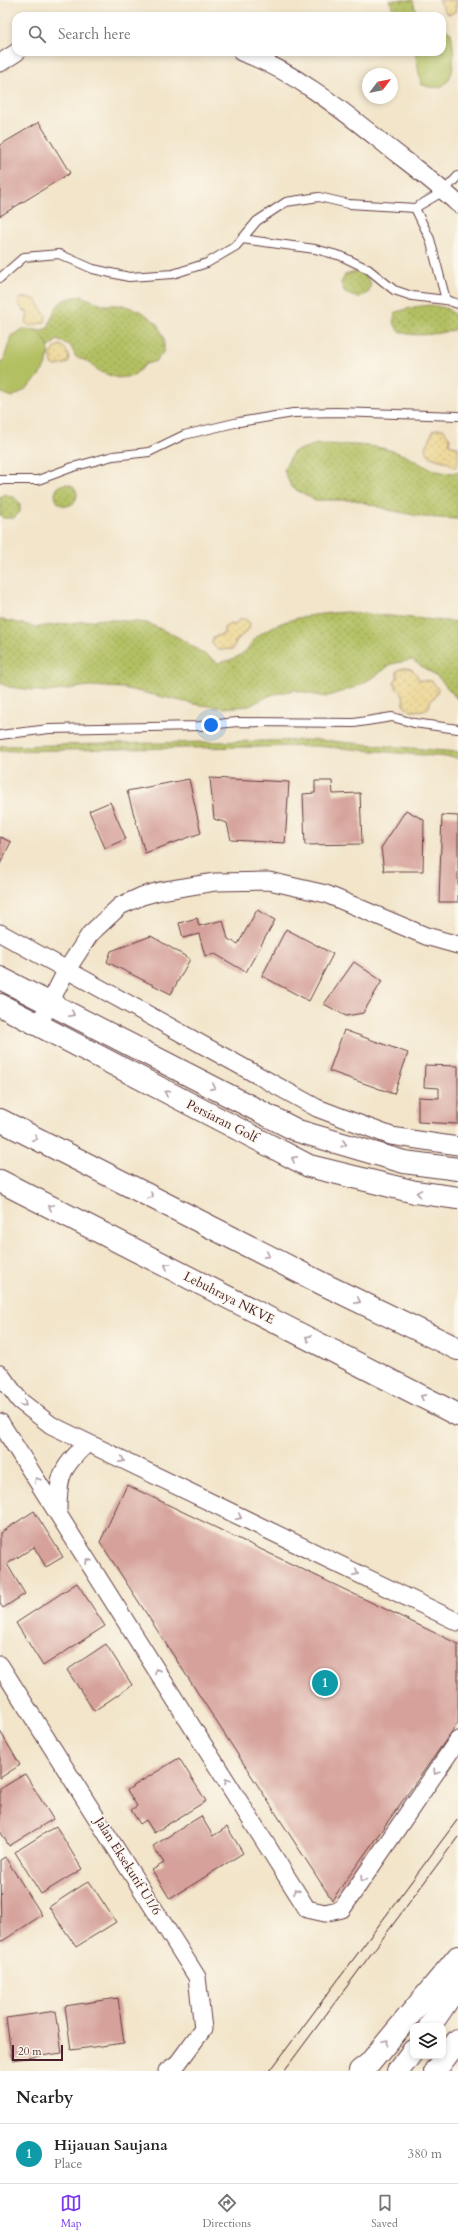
<!DOCTYPE html>
<style>
body{margin:0;font-family:Cardo,serif;background:#f2f2f2;color:#222}
.controls{position:absolute;right:12px;bottom:12px;display:grid;overflow:hidden;border-radius:8px;box-shadow:0 2px 6px #0003}
.controls button{width:36px;height:36px;display:grid;place-items:center;padding:0;border:0;border-bottom:1px solid #e0e0e0;background:#fff;color:#222;font:20px sans-serif}
.compass{position:absolute;left:362px;top:68px;width:36px;height:36px;border-radius:50%;background:#fff;box-shadow:0 2px 6px #0003;rotate:58deg}
.scale{position:absolute;left:12px;bottom:10px;width:51px;box-sizing:border-box;padding-left:4px;border:2px solid #4a1f2b;border-top:0;font-size:11px;line-height:14px;white-space:nowrap;color:#4a1f2b;-webkit-text-stroke:3px #fbf7ec;paint-order:stroke}
.you{position:absolute;left:211px;top:725px;width:14px;height:14px;margin:-10px;border:3px solid #fff;border-radius:50%;background:#1a73e8;box-shadow:0 0 0 6px #1a73e833}
.badge{display:grid;place-items:center;width:26px;height:26px;border-radius:50%;background:#7c3aed;color:#fff;font-size:13px;font-weight:700}
.pin{position:absolute;translate:-50% -50%;border:2px solid #fff;box-shadow:0 1px 4px #0006}
.list{margin:0;padding:0;list-style:none}
h2{display:flex;justify-content:space-between;align-items:center;height:52px;margin:0;padding:0 16px;font-size:17px}
h2 small{font-size:13px;font-weight:400;color:#767676}
.list li{display:grid;grid-template-columns:26px 1fr auto;gap:12px;align-items:center;box-sizing:border-box;height:60px;padding:0 16px;border-top:1px solid #e0e0e0}
.list b{display:block;font-size:15px;white-space:nowrap}
.list p{margin:0;font-size:13px;white-space:nowrap;color:#767676}
.list em{font-size:13px;font-style:normal;color:#767676}
.icon{flex:none;width:22px;height:22px;fill:none;stroke:currentColor;stroke-width:2;stroke-linecap:round;stroke-linejoin:round}
.map{position:relative;flex:none;width:458px;height:2071px;overflow:hidden}
.search{position:absolute;background:#fff;box-shadow:0 2px 6px #0003;left:12px;right:12px;top:12px;height:44px;display:flex;align-items:center;gap:10px;box-sizing:border-box;padding:0 14px;border-radius:12px;color:#767676;font-size:15px}
.sheet{height:112px;background:#fff}
nav{display:flex;justify-content:space-around;align-items:center;box-sizing:border-box;height:56px;border-top:1px solid #e0e0e0;background:#fff;font-size:11px;color:#767676}
nav a{display:grid;justify-items:center;gap:2px}
nav .on{color:#7c3aed}
.map>svg:first-child{display:block}
.grass{fill:url(#grass-dots);stroke:#7e7046}
.sand{fill:url(#sand-dots);stroke:#9c7c64}
.pitch{fill:#b3c062;stroke:#7e7046}
.building{fill:#d5a19a}
.lines{fill:none;stroke-linecap:round;stroke-linejoin:round}
.lane-casing{stroke:#633d43;stroke-width:10}
.street-casing{stroke:#633d43;stroke-width:19}
.secondary-casing{stroke:#633d43;stroke-width:24}
.primary-casing{stroke:#633d43;stroke-width:24}
.highway-casing{stroke:#633d43;stroke-width:24}
.lane{stroke:#fff;stroke-width:8}
.street{stroke:#fff;stroke-width:17}
.secondary{stroke:#fff;stroke-width:22}
.primary{stroke:#fff;stroke-width:22}
.highway{stroke:#fff;stroke-width:22}
.tram{stroke:#4a1f2b;stroke-width:1}
.oneway{stroke:#ae9aa0}
.labels{text-anchor:middle;dominant-baseline:central;stroke-width:3;stroke-linejoin:round;paint-order:stroke}
.street-label{font-size:13px;fill:#4a1f2b;stroke:#fbf7ec}
</style>
<div class="map">
<svg width="458" height="2071" viewBox="0 0 458 2071">
<defs>
<pattern id="grass-dots" width="8" height="8" patternUnits="userSpaceOnUse"><rect width="8" height="8" fill="#b3c062"/><path d="M2 2h.1M6 6h.1" fill="none" stroke="#949b51" stroke-width="1.8" stroke-linecap="round"/></pattern>
<pattern id="sand-dots" width="8" height="8" patternUnits="userSpaceOnUse"><rect width="8" height="8" fill="#eeda9e"/><path d="M2 2h.1M6 6h.1" fill="none" stroke="#cebb88" stroke-width="1.8" stroke-linecap="round"/></pattern>
</defs>
<rect width="100%" height="100%" fill="#fbf7ec"/>
<filter id="ink" filterUnits="userSpaceOnUse"><feTurbulence type="fractalNoise" baseFrequency=".025" numOctaves="2"/><feDisplacementMap in="SourceGraphic" scale="8" xChannelSelector="R" yChannelSelector="G"/><feConvolveMatrix kernelMatrix="1 2 1 2 8 2 1 2 1" color-interpolation-filters="sRGB"/></filter>
<filter id="wash" filterUnits="userSpaceOnUse"><feTurbulence type="fractalNoise" baseFrequency=".012" numOctaves="4" result="noise"/><feDisplacementMap in="SourceGraphic" scale="16" xChannelSelector="R" yChannelSelector="G"/><feGaussianBlur stdDeviation="0.9" result="paint"/><feColorMatrix in="noise" values="0 0 0 0 0 0 0 0 0 0 0 0 0 0 0 0 0 1.4 0 .05"/><feComposite in="paint" operator="in"/></filter>
<g filter="url(#wash)">
<rect width="100%" height="100%" fill="#f2e5ca"/>
<!-- grass -->
<g class="grass">
<path d="M389,0H413L417,16H396Z"/>
<path d="M355,272L364,274L371,283L369,292L358,298L345,293L341,283L345,275Z"/>
<path d="M82,296L102,305H123L142,312L157,323L164,338V351L156,361L146,364L133,376L118,378L100,372L89,362L76,357L70,345L57,340L42,354L24,335L48,328C56,305 57,299 82,296Z"/>
<path d="M429,305C445,307 458,309 457,329C445,333 413,338 401,332C397,330 395,325 393,322L396,312L414,307Z"/>
<path d="M317,444C342,445 372,443 396,452C420,460 430,476 458,472V519L423,517L389,510L355,500H315L291,487L284,470L293,452Z"/>
<circle cx="66" cy="495" r="11"/>
<path d="M4,494L14,497L20,503V512L14,518H3L0,515V497Z"/>
<path d="M346,612L458,622V700L438,677L412,660L391,664L377,675L356,687L325,697L294,690L271,695L249,706L224,708L194,704L123,688L90,686L47,692L9,687L0,683V619L37,627L103,619L147,623L178,637L218,663C230,660 240,658 248,648C251,644 254,639 258,636C282,617 316,614 346,612Z"/>
<path d="M316,740L458,752V758L315,746L0,751V746Z"/>
</g>
<!-- sand -->
<g class="sand">
<path d="M439,0H457L455,12L450,14L446,13Z"/>
<path d="M20,298C24,298 31,297 34,299C39,301 41,311 46,315L45,322L30,326L26,323L28,312L23,310L18,303Z"/>
<path d="M60,345C67,349 70,355 68,363L56,366L52,364L51,355L56,347Z"/>
<path d="M437,429H443L450,438L449,444L458,447V465L455,467C451,465 447,461 444,461C433,458 428,458 425,446L430,440L432,431Z"/>
<path d="M240,619H245L250,623L249,629L236,641L233,649L218,650L212,644L213,637L224,634V628L230,624L235,625Z"/>
<path d="M402,668C412,667 415,671 419,680L432,681L438,689L435,697L430,701L429,707L425,710L411,711L404,706C404,697 403,693 396,688L394,682L397,678V671Z"/>
</g>
<!-- pitch -->
<g class="pitch">
<path d="M442,27L451,33C456,57 457,100 421,84L415,52H442Z"/>
<path d="M23,329L37,330C40,334 45,338 47,343C56,364 29,390 12,397L0,392V365L4,359L11,336Z"/>
</g>
<g id="blocks">
<!-- building -->
<g class="building">
<path d="M39,122L70,173L0,216V145Z"/>
<path d="M210,778L289,782L285,843L231,840L227,823L214,819Z"/>
<path d="M189,779L201,833L145,853L127,791Z"/>
<path d="M315,781H332L333,794L360,793L362,844L305,845L303,794L315,793Z"/>
<path d="M110,802L126,839L105,848L89,811Z"/>
<path d="M406,810L424,820L423,871H384L381,848Z"/>
<path d="M442,815L458,816V902H439Z"/>
<path d="M0,837L11,842L0,864Z"/>
<path d="M257,910L275,920L246,972L215,954L205,956L199,934L183,938L179,923L197,918L199,926L223,920L228,939L238,944Z"/>
<path d="M286,929L333,954L309,1001L262,976Z"/>
<path d="M151,936L190,959L171,994L107,962L111,951Z"/>
<path d="M354,962L382,981L363,1013L346,1016L324,1004Z"/>
<path d="M344,1030L408,1053L394,1094L329,1071Z"/>
<path d="M425,1065L458,1066V1124L418,1122V1097L439,1098V1088L424,1087Z"/>
<path d="M127,1485L458,1644V1723L332,1900L100,1542Z"/>
<path d="M34,1511L63,1557L46,1567L34,1547L7,1564L25,1594L3,1608L0,1604V1533Z"/>
<path d="M77,1583L105,1626L43,1666L16,1623Z"/>
<path d="M106,1644L132,1685L94,1711L67,1670Z"/>
<path d="M0,1731L20,1765L0,1778Z"/>
<path d="M179,1758L206,1801L154,1833L146,1820L140,1824L131,1810L137,1806L127,1790Z"/>
<path d="M25,1774L53,1819L9,1846L0,1831V1789Z"/>
<path d="M201,1816L213,1836L227,1827L243,1853L170,1899L152,1870L164,1863L153,1846Z"/>
<path d="M56,1826L82,1869L41,1894L15,1852Z"/>
<path d="M5,1857L42,1915L1,1942L0,1860Z"/>
<path d="M89,1881L116,1922L76,1947L49,1907Z"/>
<path d="M118,1998L124,2043L71,2050L65,2006Z"/>
<path d="M56,2011L62,2053L12,2060L6,2018Z"/>
</g>
</g>
</g>
<g filter="url(#ink)">
<use href="#blocks" fill-opacity="0" stroke="#633d43" stroke-width="1"/>
<g class="lines">
<!-- lane casing -->
<g class="lane-casing">
<g id="lane">
<path d="M415,208L430,239L446,300"/>
<path d="M242,239L315,249L341,256L368,269L394,290L412,296L446,300L458,304"/>
<path d="M0,278L24,257L59,254L93,269L129,277L173,274L207,263L236,246L257,221L286,202L319,197L349,204L415,208L444,191L458,176"/>
<path d="M0,480H38L73,467L113,456L149,452L184,435L239,422L293,413L337,412L458,416"/>
<path d="M0,735L49,729L200,726L237,722L354,723L392,717L414,723L458,729"/>
</g>
</g>
<!-- street casing -->
<g class="street-casing">
<g id="street">
<path d="M241,52C296,72 342,110 387,146C411,165 436,183 458,204"/>
<path d="M0,63L17,52"/>
<path d="M0,933L317,1108L391,1136L458,1146"/>
<path d="M38,1026L66,971L90,934L120,906L142,896L160,891L215,882L269,881L326,894L426,936L458,945"/>
<path d="M0,1374L20,1401L51,1425L458,1622"/>
<path d="M0,1422L307,1909L325,1913L342,1909L458,1740"/>
<path d="M58,1513C58,1478 60,1468 87,1444"/>
<path d="M0,1665L197,1977L203,2029L178,2063L167,2071"/>
</g>
</g>
<!-- secondary casing -->
<g class="secondary-casing">
<g id="secondary">
<path d="M0,978L298,1131L404,1162L458,1169"/>
<path d="M0,1005L309,1166L415,1192L458,1198"/>
</g>
</g>
<!-- primary casing -->
<g class="primary-casing">
<g id="primary">
<path d="M430,2026L458,1985"/>
<path d="M398,2071L413,2051"/>
<path d="M435,2071L458,2040"/>
</g>
</g>
<!-- highway casing -->
<g class="highway-casing">
<g id="highway">
<path d="M0,1120L323,1284L458,1349"/>
<path d="M0,1181L458,1415"/>
<path d="M360,2071L369,2064L458,1957"/>
</g>
</g>
<!-- lane -->
<use href="#lane" class="lane"/>
<!-- street -->
<use href="#street" class="street"/>
<!-- secondary -->
<use href="#secondary" class="secondary"/>
<!-- primary -->
<use href="#primary" class="primary"/>
<!-- highway -->
<use href="#highway" class="highway"/>
<!-- tram -->
<g class="tram">
<path d="M270,2071L458,1819"/>
<path d="M284,2071L458,1837"/>
</g>
</g>
<!-- one-way arrows -->
<defs><path id="oneway-chevron" d="M-2-3.5L2.5 0L-2 3.5" fill="none" stroke-width="1.6" stroke-linecap="round" stroke-linejoin="round"/></defs>
<g class="oneway">
<use href="#oneway-chevron" transform="translate(72 1014) rotate(27)"/>
<use href="#oneway-chevron" transform="translate(213 1087) rotate(27)"/>
<use href="#oneway-chevron" transform="translate(167 1093) rotate(-153)"/>
<use href="#oneway-chevron" transform="translate(35 1138) rotate(27)"/>
<use href="#oneway-chevron" transform="translate(344 1144) rotate(16)"/>
<use href="#oneway-chevron" transform="translate(294 1159) rotate(-153)"/>
<use href="#oneway-chevron" transform="translate(419 1193) rotate(-171)"/>
<use href="#oneway-chevron" transform="translate(151 1196) rotate(27)"/>
<use href="#oneway-chevron" transform="translate(51 1207) rotate(-153)"/>
<use href="#oneway-chevron" transform="translate(267 1255) rotate(27)"/>
<use href="#oneway-chevron" transform="translate(167 1266) rotate(-153)"/>
<use href="#oneway-chevron" transform="translate(358 1301) rotate(26)"/>
<use href="#oneway-chevron" transform="translate(308 1338) rotate(-153)"/>
<use href="#oneway-chevron" transform="translate(423 1397) rotate(-153)"/>
<use href="#oneway-chevron" transform="translate(24 1404) rotate(40)"/>
<use href="#oneway-chevron" transform="translate(122 1460) rotate(26)"/>
<use href="#oneway-chevron" transform="translate(37 1480) rotate(-122)"/>
<use href="#oneway-chevron" transform="translate(239 1517) rotate(26)"/>
<use href="#oneway-chevron" transform="translate(88 1561) rotate(-122)"/>
<use href="#oneway-chevron" transform="translate(356 1573) rotate(26)"/>
<use href="#oneway-chevron" transform="translate(157 1671) rotate(-122)"/>
<use href="#oneway-chevron" transform="translate(436 1772) rotate(124)"/>
<use href="#oneway-chevron" transform="translate(227 1781) rotate(-122)"/>
<use href="#oneway-chevron" transform="translate(363 1879) rotate(124)"/>
<use href="#oneway-chevron" transform="translate(296 1891) rotate(-122)"/>
<use href="#oneway-chevron" transform="translate(386 2042) rotate(-50)"/>
</g>
</g>
<g class="labels">
<!-- street labels -->
<g class="street-label">
<text transform="translate(222 1121) rotate(27)">Persiaran Golf</text>
<text transform="translate(229 1298) rotate(27)">Lebuhraya NKVE</text>
<text transform="translate(128 1866) rotate(58)">Jalan Eksekutif U1/6</text>
</g>
</g>
</svg>
<div class="controls">
<button><svg class="icon" aria-label="layers" viewBox="0 0 24 24"><path d="M12 4l9 5-9 5-9-5zM3 14l9 5 9-5"/></svg></button>
</div>
<svg class="compass" viewBox="-18 -18 36 36"><path d="M0-13l5 13h-10z" fill="#e53935"/><path d="M0 13l5-13h-10z" fill="#767676"/></svg>
<div class="scale">20 m</div>
<div class="you"></div>
<div class="pin badge" style="left:325px;top:1683px;background:#0f9aa8">1</div>
<div class="search"><svg class="icon" aria-label="search" viewBox="0 0 24 24"><circle cx="10" cy="10" r="6"/><path d="M15 15l6 6"/></svg>Search here</div>
</div>
<section class="sheet">
<h2>Nearby<small></small></h2>
<ul class="list">
<li><span class="badge" style="background:#0f9aa8">1</span><div><b>Hijauan Saujana</b><p>Place</p></div><em>380 m</em></li>
</ul>
</section>
<nav>
<a class="on"><svg class="icon" aria-label="map" viewBox="0 0 24 24"><path d="M3 6l6-2 6 2 6-2v14l-6 2-6-2-6 2zM9 4v14M15 6v14"/></svg>Map</a>
<a><svg class="icon" aria-label="directions" viewBox="0 0 24 24"><path d="M12 3l9 9-9 9-9-9zM9 14v-3h6M13 9l2 2-2 2"/></svg>Directions</a>
<a><svg class="icon" aria-label="saved" viewBox="0 0 24 24"><path d="M7 4h10v16l-5-4-5 4z"/></svg>Saved</a>
</nav>
